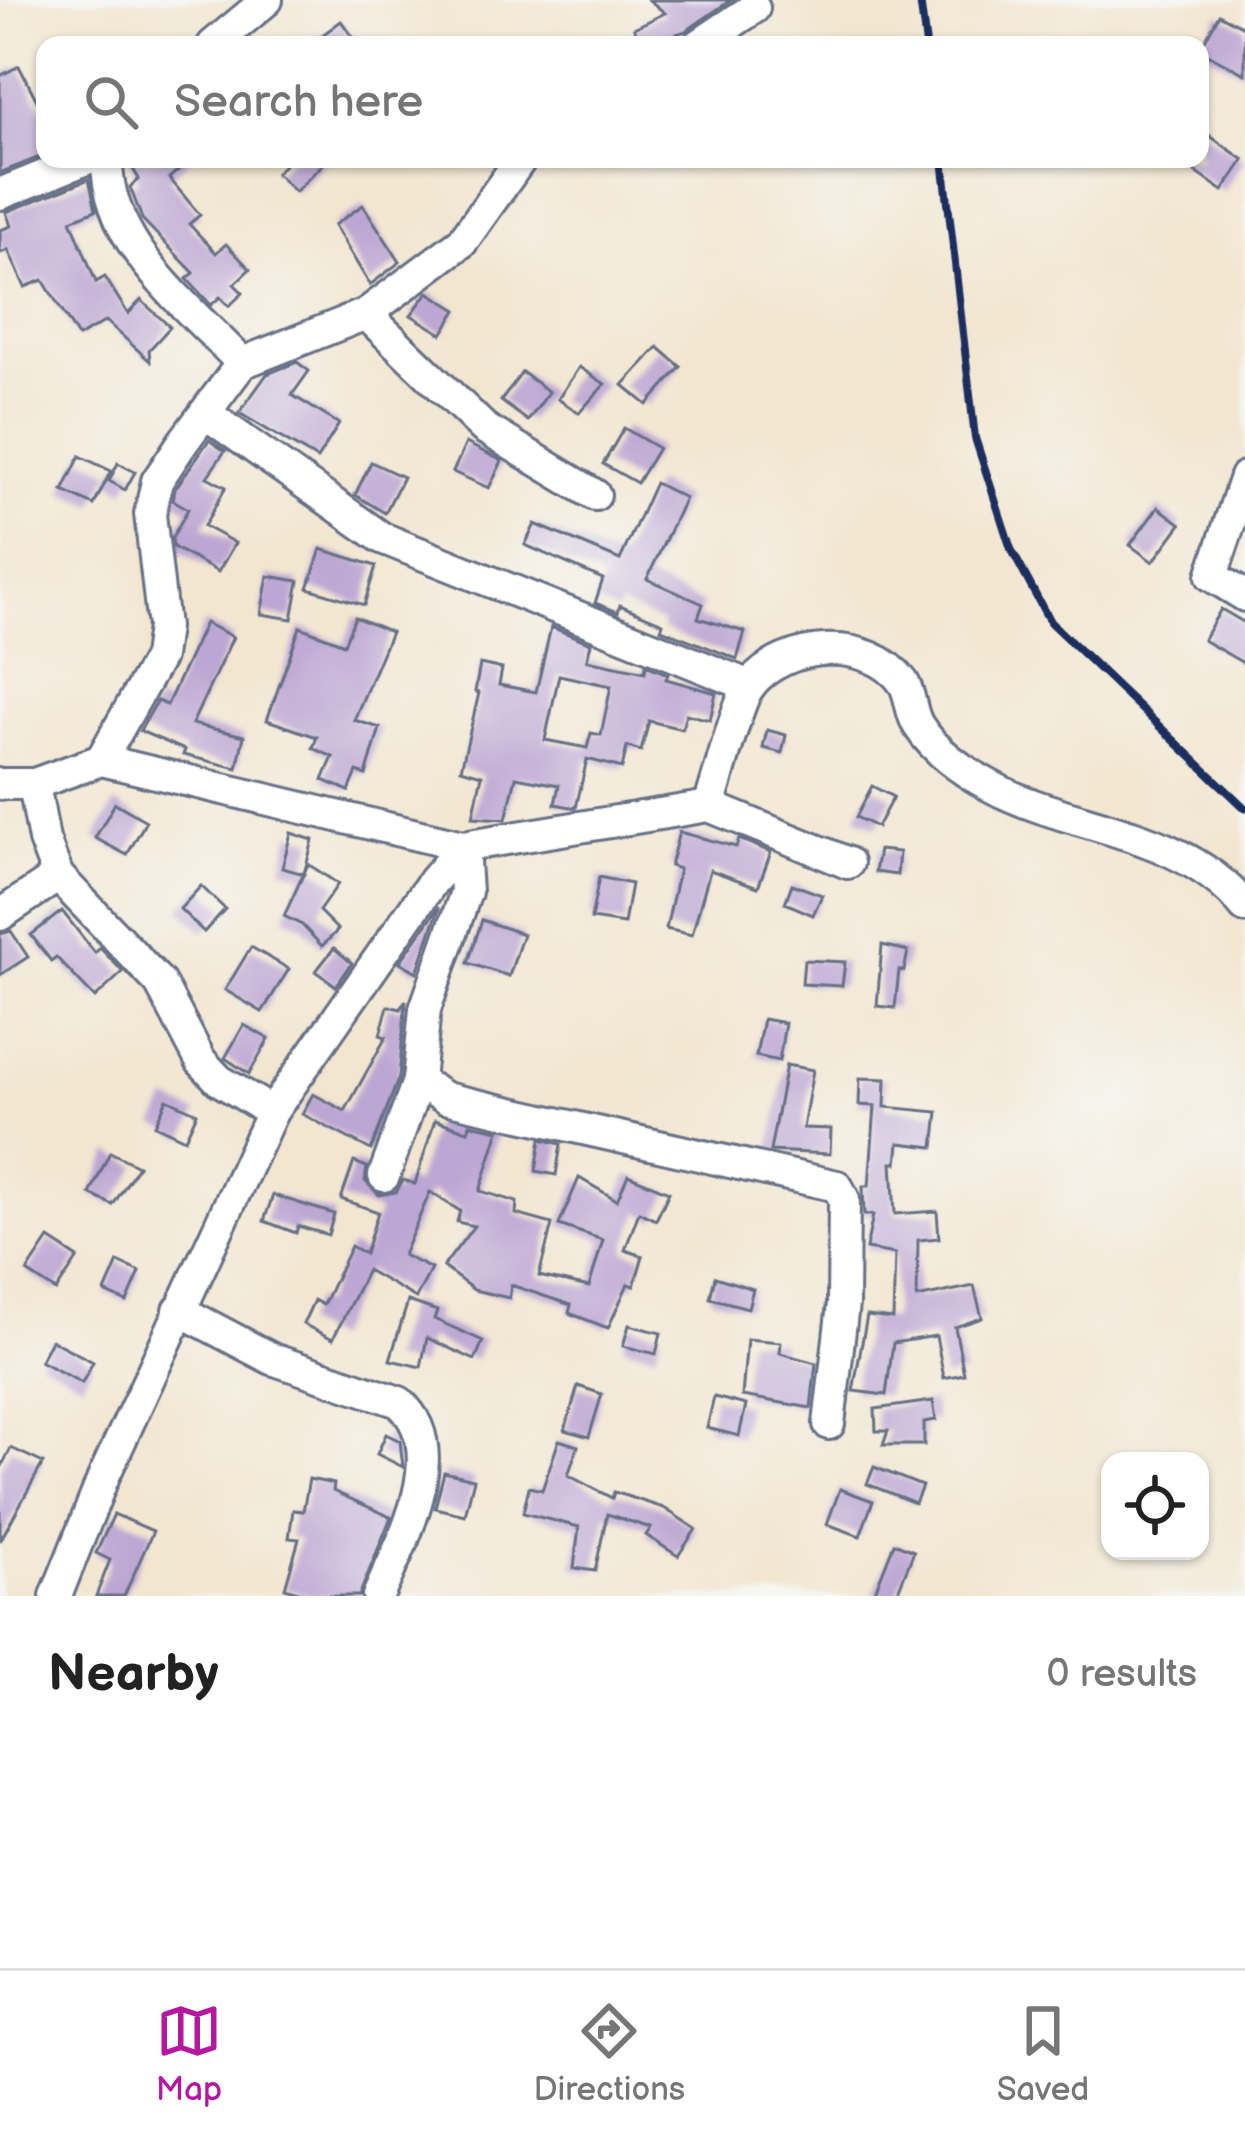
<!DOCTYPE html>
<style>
body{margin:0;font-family:"Balsamiq Sans",sans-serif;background:#f6f6f6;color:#222}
.controls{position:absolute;right:36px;bottom:36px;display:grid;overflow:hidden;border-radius:24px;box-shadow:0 3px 9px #0004}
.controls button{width:108px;height:108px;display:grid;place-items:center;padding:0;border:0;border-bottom:3px solid #e0e0e0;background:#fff;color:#222;font:60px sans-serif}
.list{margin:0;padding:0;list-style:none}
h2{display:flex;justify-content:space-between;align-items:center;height:156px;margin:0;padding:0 48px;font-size:51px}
h2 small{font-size:39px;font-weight:400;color:#767676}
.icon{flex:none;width:66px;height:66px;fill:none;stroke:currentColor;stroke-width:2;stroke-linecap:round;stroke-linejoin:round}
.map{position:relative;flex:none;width:1245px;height:1596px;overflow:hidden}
.search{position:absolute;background:#fff;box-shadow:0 3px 9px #0004;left:36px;right:36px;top:36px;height:132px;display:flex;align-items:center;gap:30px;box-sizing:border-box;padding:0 42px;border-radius:24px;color:#767676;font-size:45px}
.sheet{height:372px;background:#fff}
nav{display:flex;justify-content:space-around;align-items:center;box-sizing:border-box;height:168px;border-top:3px solid #e0e0e0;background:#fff;font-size:33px;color:#767676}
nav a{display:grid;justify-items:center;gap:6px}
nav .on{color:#b5179e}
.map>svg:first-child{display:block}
.building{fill:#bca6d3;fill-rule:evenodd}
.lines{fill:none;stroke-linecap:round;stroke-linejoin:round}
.street-casing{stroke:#666f86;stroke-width:36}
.street{stroke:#fff;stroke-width:30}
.rail{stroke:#1b2f5e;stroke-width:8}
</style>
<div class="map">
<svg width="1245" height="1596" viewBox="0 0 1245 1596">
<rect width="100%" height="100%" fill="#f6f6f2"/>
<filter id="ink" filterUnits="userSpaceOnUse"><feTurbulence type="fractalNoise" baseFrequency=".00833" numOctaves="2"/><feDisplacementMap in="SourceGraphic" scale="24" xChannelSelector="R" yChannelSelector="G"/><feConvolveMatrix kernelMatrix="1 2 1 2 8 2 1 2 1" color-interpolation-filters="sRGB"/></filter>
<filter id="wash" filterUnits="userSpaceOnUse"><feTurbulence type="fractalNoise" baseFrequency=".004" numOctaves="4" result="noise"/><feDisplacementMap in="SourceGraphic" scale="48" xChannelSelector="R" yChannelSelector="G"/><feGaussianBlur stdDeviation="2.7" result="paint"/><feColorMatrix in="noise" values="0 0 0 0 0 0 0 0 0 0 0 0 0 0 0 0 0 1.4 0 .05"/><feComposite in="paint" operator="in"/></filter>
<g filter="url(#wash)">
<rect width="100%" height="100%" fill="#f2e6d0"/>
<g id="blocks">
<!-- building -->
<g class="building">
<path d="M649,0H731L686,31L643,45L634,28L665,13Z"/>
<path d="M1219,14L1245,28V74L1200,50Z"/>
<path d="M341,21L359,45H309Z"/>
<path d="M19,66L45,116V155L0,173V76Z"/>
<path d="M1200,129L1244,160L1223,191L1177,159H1200Z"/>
<path d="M127,159H191L169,178L200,215L189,224L216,253L226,244L250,269L234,284L243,293L229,306L220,297L211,305L187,279L194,273L142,219L130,187L139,179Z"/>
<path d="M290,159H328L295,192L276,173Z"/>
<path d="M89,179L96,210L71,220L96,282L105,277L128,314L141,300L170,327L149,350L150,361L106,321L78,337L43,280L25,287L8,250L0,253V230L11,226L6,212Z"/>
<path d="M363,205L400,262L370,285L334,225Z"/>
<path d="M428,292L457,310L442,334L411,315Z"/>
<path d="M658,347L681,367L647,405L623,385Z"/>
<path d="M297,362L309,371L292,395L339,424L317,459L239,413L267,374Z"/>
<path d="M579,367L605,384L579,413L558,399Z"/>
<path d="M522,372L549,392L528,421L501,401Z"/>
<path d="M624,428L658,448L637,483L603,464Z"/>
<path d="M209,440L225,451L207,477L226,487L204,526L235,543L218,572L173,547L172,538L188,509L173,500L175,489Z"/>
<path d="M466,443L502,461L489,488L453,472Z"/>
<path d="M80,456L111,471L94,505L63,491Z"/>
<path d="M371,462L403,477L385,513L355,495Z"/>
<path d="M118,463L135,472L125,490L109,481Z"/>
<path d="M655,483L685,498L647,579L703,604L698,618L745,632L737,659L661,629L663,623L620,605L618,612L595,603L603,579L525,545L535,524L620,560Z"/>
<path d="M1158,507L1181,524L1153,562L1130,545Z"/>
<path d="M321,549L376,566L364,605L308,588Z"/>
<path d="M268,576L299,581L292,619L261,614Z"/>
<path d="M1221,609L1245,623V664L1203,640Z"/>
<path d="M355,617L391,632L354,720L380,728L366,775L357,772L349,791L323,780L333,757L313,748L317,737L267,720L300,627L344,644Z"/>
<path d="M205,623L233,637L192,724L244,736L237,768L183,755L185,750L140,731L157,701L167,705Z"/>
<path d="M551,627L591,643L587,660L645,672L646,665L668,674L666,679L716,693L710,720L686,714L682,729L649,721L641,751L627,747L622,768L587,759L576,808L555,804L559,785L516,777L506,819L473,817L482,775L461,769L479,693L475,692L480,664L502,669L499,685L536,692ZM559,675L611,686L601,735L591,733L587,748L545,740Z"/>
<path d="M767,730L786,735L782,753L763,748Z"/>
<path d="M872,786L893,797L877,827L856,817Z"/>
<path d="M115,803L146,821L127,855L95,838Z"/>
<path d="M679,832L736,847L739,839L771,852L758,887L710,870L692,935L666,929L679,869L670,866Z"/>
<path d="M291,833L313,840L304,874L282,868Z"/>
<path d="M879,850L899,852L897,875L875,872Z"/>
<path d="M308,864L338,884L319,911L338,930L322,946L302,925L284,916Z"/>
<path d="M599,877L631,884L624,924L591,919Z"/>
<path d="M792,884L822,895L813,915L785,903Z"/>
<path d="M201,886L225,909L204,932L180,909Z"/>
<path d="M438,908L439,909L417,972L400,962Z"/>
<path d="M62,911L95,953L100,948L123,972L95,998L56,957L51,961L31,935Z"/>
<path d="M482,920L523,934L509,976L468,963Z"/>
<path d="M11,931L28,957L0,975V934Z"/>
<path d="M882,945L908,951L904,971L899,970L895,1008L877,1006Z"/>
<path d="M251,947L289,969L262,1012L225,990Z"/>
<path d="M334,948L352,963L336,986L316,971Z"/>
<path d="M804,960L845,962L842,986L802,984Z"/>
<path d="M406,1000L399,1077L371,1150L302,1114L313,1094L345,1111L386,1037L380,1035L388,1006L401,1009Z"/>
<path d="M763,1019L785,1023L779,1061L756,1056Z"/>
<path d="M244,1025L269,1039L249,1074L225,1058Z"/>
<path d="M786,1065L813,1070L803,1128L831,1129L830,1154L770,1151Z"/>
<path d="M860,1078L886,1079L885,1107L938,1112L934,1147L899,1143L897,1163H892L895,1214L937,1211L939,1238L918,1240L917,1298L974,1286L982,1318L955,1327L964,1374L944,1378L936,1336L893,1343L886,1395L853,1391L867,1316L893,1319L895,1254L866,1249L873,1215H864L863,1186H869L875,1106L859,1105Z"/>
<path d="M167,1099L197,1113L185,1139L155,1125Z"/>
<path d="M435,1120L468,1131L470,1124L499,1130L480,1191L517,1202L516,1214L552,1224L539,1276L589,1287L603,1240L559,1225L579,1178L617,1200L628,1175L669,1192L656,1220L639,1212L625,1250L643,1256L634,1286L628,1284L608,1328L569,1313L571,1305L511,1285L509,1298L474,1290L443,1267L474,1226L457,1222L460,1211L430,1192L403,1255L431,1269L416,1298L367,1270L333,1339L303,1324L314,1300L323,1305L351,1246L365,1254L378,1212L341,1199L354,1162L367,1167L365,1181L379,1195L396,1192L403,1180L415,1184Z"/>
<path d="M541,1139L561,1144L556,1175L536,1171Z"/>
<path d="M110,1152L138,1166L113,1205L90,1194Z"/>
<path d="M273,1195L334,1214L328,1235L298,1226L296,1233L264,1221Z"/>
<path d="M49,1239L78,1258L56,1291L27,1272Z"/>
<path d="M118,1262L140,1272L127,1302L105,1292Z"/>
<path d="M715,1277L753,1289L748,1308L710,1298Z"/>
<path d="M408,1301L437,1311L434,1319L483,1341L475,1360L427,1338L421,1367L390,1360Z"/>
<path d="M629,1325L661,1333L656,1354L623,1346Z"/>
<path d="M747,1339L781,1342L780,1353L816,1363L811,1408L742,1396Z"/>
<path d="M51,1340L93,1362L82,1383L40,1361Z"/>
<path d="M578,1386L602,1394L589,1437L565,1430Z"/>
<path d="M714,1397L746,1405L739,1436L707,1428Z"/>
<path d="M933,1401L936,1420L924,1422V1445H883L888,1431H876L875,1409Z"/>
<path d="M386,1434L400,1441L403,1467L377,1454Z"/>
<path d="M559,1440L578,1446L568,1475L612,1498L614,1492L664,1508L696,1529L678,1556L646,1535L651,1528L607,1514L595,1571L574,1568L579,1527L523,1513L529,1487L542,1490Z"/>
<path d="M11,1448L43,1463L0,1541V1470Z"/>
<path d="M874,1467L922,1486L915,1503L867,1484Z"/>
<path d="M444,1472L474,1479L465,1515L435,1508Z"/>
<path d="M309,1479L334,1484L333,1491L391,1517L359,1596H311L285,1588L299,1539L289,1538L293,1510L303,1511Z"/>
<path d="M840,1489L873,1501L860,1536L827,1524Z"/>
<path d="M114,1514L153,1531L124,1596H96L110,1560L96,1553Z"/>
<path d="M894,1543L914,1551L896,1596H873Z"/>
</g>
</g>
</g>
<g filter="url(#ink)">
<use href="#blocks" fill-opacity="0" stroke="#666f86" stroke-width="3"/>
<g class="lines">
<!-- street casing -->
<g class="street-casing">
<g id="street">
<path d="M213,45L267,0"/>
<path d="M699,45L754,8"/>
<path d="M107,159C106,245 187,305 242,363"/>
<path d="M0,194L86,159"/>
<path d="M366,314L484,428L595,495"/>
<path d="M205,413L382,538L750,686"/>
<path d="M1245,477L1212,576L1245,596"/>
<path d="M101,760L159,657L163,627L150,514L157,481L183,442L242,363L366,314L462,242L521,159"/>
<path d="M0,784H34L101,760L463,846L709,806L848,863"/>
<path d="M34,784L44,840L58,876L160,983L201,1061L219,1080L272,1112"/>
<path d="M709,806C718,780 737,702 750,685C786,641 869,636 903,682C911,694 910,712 918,725C936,754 972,777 1002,792C1083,830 1186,833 1245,907"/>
<path d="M0,915L58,876"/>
<path d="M418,1081L445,1098L837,1186L844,1199L843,1304L829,1424"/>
<path d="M384,1176L418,1081L425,1009L466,892L463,846"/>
<path d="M179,1310L272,1359L399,1402C453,1450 402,1541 378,1596"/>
<path d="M56,1596L104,1476L272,1112L433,881L463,846"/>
</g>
</g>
<!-- street -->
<use href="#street" class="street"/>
<!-- rail -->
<g class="rail">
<path d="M920,0L926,45"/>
<path d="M943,159L975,438L1011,549L1050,622L1245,808"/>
</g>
</g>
</g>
</svg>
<div class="controls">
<button><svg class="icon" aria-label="locate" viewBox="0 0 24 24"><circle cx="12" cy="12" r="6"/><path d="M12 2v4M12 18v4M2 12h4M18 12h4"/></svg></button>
</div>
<div class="search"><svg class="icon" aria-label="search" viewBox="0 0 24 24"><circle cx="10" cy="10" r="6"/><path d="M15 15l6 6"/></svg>Search here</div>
</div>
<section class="sheet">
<h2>Nearby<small>0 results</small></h2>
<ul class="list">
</ul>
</section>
<nav>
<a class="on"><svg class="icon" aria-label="map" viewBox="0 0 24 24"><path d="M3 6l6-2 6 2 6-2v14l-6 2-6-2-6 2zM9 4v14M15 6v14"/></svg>Map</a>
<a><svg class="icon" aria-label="directions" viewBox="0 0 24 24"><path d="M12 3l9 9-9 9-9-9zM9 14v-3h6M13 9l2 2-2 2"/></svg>Directions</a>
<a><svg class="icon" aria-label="saved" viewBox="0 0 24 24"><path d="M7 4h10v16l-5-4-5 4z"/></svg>Saved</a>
</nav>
